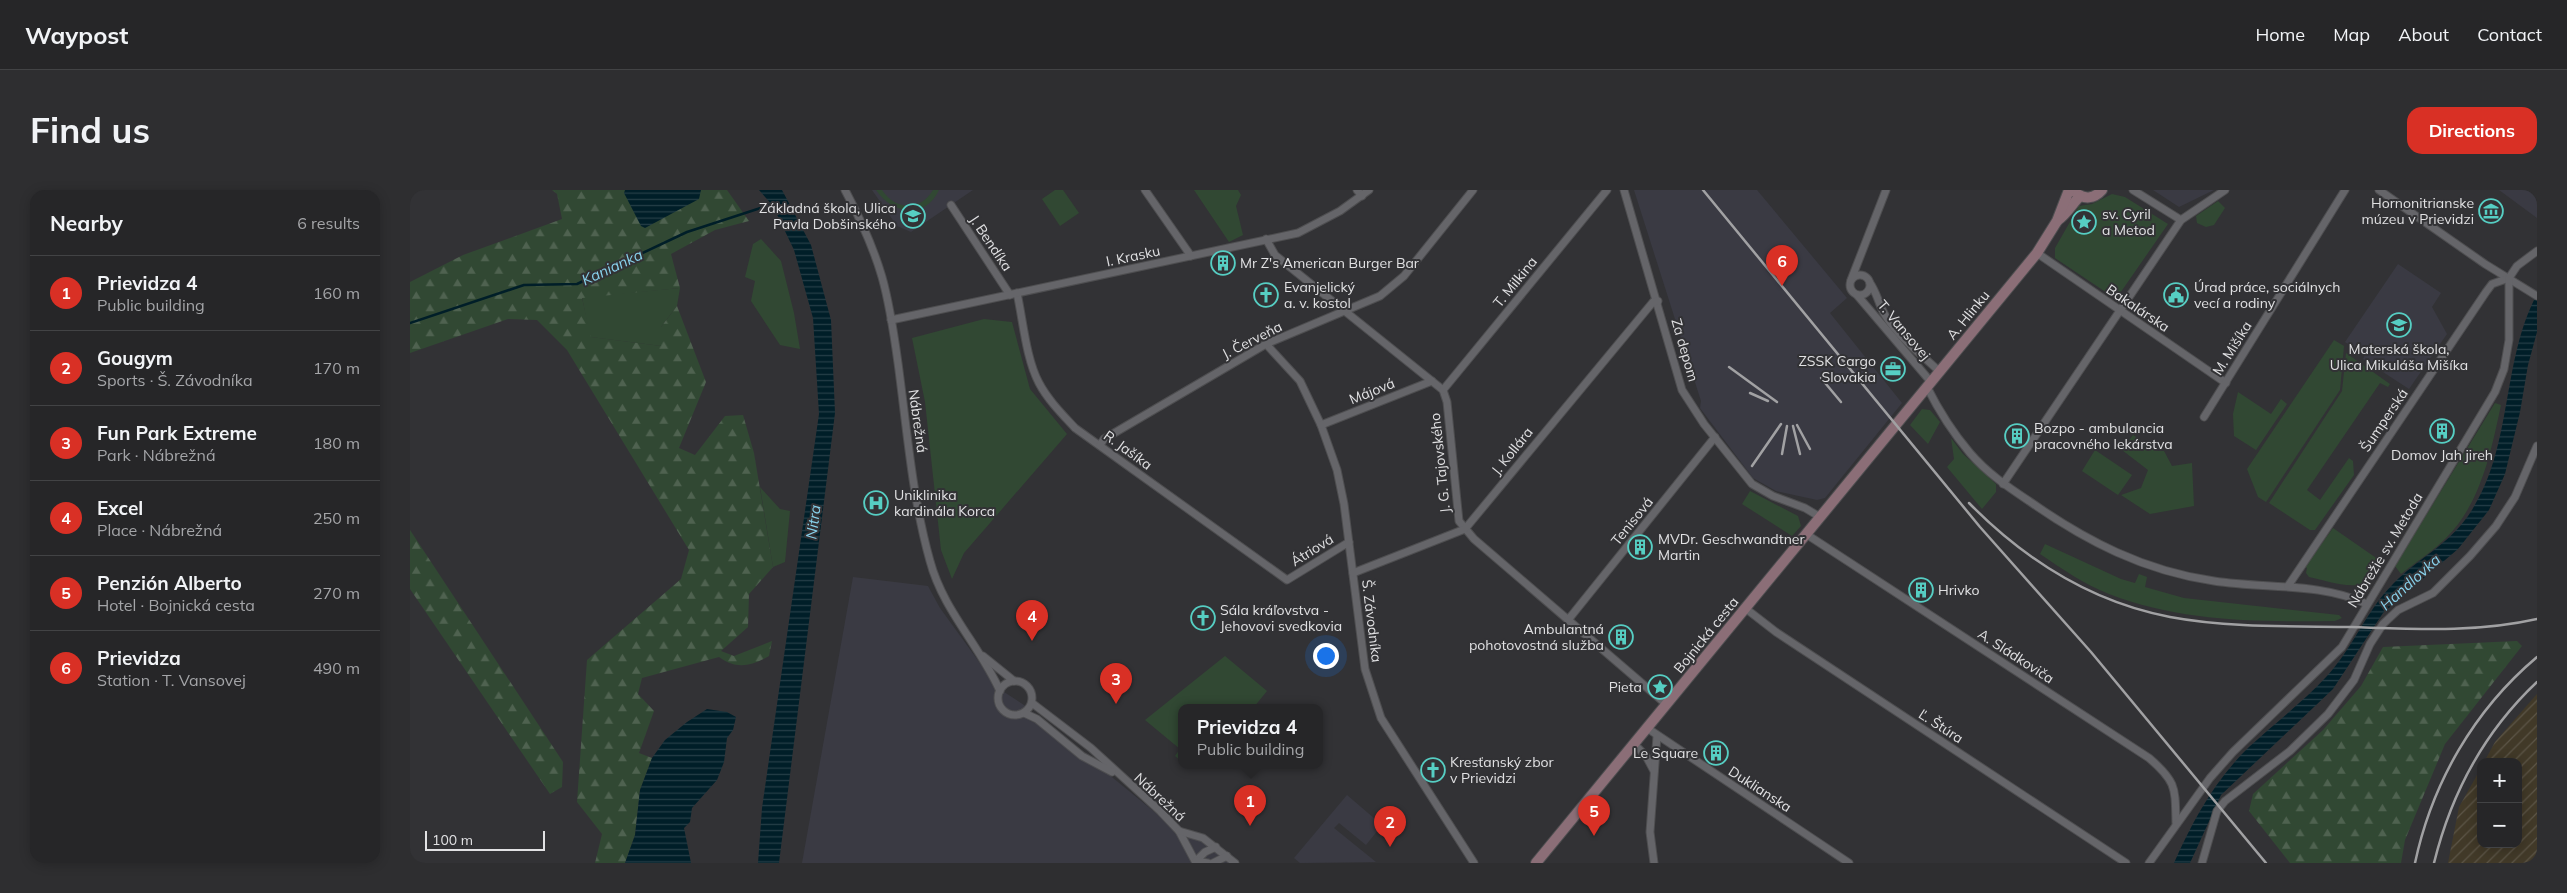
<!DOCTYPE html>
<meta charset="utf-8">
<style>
body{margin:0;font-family:Mulish,sans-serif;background:#2e2e30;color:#f1f3f6}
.controls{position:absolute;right:15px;bottom:15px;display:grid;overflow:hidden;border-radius:10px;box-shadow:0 2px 12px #0003}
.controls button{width:45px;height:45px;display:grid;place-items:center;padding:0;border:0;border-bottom:1px solid #424345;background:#262628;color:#f1f3f6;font:25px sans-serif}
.scale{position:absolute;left:15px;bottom:12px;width:120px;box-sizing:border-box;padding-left:5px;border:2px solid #e1e1e3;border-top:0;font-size:14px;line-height:18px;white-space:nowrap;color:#e1e1e3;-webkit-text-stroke:4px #323235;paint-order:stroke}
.you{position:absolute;left:915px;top:465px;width:18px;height:18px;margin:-12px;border:4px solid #fff;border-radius:50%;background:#1a73e8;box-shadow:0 0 0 8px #1a73e833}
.badge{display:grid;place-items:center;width:32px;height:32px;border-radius:50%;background:#d93025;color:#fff;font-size:16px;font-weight:700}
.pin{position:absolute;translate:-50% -41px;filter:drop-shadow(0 1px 2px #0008)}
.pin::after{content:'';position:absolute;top:26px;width:18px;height:15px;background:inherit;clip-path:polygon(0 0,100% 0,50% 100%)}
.popup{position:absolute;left:768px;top:514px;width:145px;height:65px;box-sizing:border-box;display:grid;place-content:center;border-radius:10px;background:#262628;filter:drop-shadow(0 1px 4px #0005);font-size:16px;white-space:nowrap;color:#a4a5a8}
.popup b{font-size:19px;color:#f1f3f6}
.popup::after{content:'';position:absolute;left:50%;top:100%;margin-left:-10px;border:10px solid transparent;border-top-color:#262628}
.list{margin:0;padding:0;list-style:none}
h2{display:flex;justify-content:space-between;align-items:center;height:65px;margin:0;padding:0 20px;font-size:21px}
h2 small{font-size:16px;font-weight:400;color:#a4a5a8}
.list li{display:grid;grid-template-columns:32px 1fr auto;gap:15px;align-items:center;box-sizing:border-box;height:75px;padding:0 20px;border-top:1px solid #424345}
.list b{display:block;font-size:19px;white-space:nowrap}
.list p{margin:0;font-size:16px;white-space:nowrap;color:#a4a5a8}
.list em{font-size:16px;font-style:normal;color:#a4a5a8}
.map{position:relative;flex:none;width:2127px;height:673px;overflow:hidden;border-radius:15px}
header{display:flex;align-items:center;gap:30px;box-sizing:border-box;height:70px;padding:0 25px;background:#262628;border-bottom:1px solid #424345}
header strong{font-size:24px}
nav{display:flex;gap:28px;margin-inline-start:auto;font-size:18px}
.intro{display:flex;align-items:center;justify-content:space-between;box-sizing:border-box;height:120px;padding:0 30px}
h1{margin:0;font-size:35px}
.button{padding:12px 22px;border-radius:15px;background:#d93025;color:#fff;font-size:18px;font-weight:700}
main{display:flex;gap:30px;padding:0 30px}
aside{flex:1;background:#262628;border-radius:15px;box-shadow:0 2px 12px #0003}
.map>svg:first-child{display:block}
.built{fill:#3a3a43}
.industrial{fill:url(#industrial-furrows)}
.green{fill:#314833}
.forest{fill:url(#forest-firs)}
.water{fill:url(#water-rules)}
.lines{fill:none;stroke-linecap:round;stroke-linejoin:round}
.stream{stroke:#001e28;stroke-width:2.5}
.street-casing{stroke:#4e4e50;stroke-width:9}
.secondary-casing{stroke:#4e4e50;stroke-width:12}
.street{stroke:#656569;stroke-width:7}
.secondary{stroke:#8b6e77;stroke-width:10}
.rail{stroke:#a1a1a3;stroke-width:2.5}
.labels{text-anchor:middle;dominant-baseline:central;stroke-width:4;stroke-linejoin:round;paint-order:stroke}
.poi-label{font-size:14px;fill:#e1e1e3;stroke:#323235;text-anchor:start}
.street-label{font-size:14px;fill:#e1e1e3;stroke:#323235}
.water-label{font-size:15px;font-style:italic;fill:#88d2ec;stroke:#323235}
</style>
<header>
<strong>Waypost</strong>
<nav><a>Home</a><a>Map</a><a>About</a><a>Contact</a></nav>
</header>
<div class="intro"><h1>Find us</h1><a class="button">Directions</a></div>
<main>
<aside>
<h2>Nearby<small>6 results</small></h2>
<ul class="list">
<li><span class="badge">1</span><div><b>Prievidza 4</b><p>Public building</p></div><em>160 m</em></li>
<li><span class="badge">2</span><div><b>Gougym</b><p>Sports · Š. Závodníka</p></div><em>170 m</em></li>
<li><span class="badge">3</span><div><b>Fun Park Extreme</b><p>Park · Nábrežná</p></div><em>180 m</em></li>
<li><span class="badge">4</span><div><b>Excel</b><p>Place · Nábrežná</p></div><em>250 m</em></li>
<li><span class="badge">5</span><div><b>Penzión Alberto</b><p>Hotel · Bojnická cesta</p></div><em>270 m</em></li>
<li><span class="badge">6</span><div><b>Prievidza</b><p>Station · T. Vansovej</p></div><em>490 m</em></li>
</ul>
</aside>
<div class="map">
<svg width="2127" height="673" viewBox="0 0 2127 673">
<defs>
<pattern id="industrial-furrows" width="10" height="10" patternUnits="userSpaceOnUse" patternTransform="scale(1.25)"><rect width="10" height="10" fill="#413928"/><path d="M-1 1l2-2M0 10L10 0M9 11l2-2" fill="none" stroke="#5c5547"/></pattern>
<pattern id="forest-firs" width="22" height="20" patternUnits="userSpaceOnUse" patternTransform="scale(1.25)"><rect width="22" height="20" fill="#314833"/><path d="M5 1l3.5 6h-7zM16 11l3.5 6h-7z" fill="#4f6250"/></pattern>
<pattern id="water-rules" width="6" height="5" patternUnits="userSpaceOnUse" patternTransform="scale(1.25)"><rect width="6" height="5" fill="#001e28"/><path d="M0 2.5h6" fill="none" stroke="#253e47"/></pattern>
</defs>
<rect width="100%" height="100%" fill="#323235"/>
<!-- built -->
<g class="built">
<path d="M462,0H563L501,42L487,36Z"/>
<path d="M1224,0H1347L1437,108L1420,123L1492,213L1415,308L1407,310L1366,301L1343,288L1290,218L1291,211Z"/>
<path d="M1743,0H1804L1769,17Z"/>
<path d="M2089,0H2127V28Z"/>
<path d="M1988,74L2031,103L2022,117L2037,144L1999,199L1953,169L1955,165L1935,152Z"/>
<path d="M443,387L518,396L530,418L588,498L614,515L769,642L795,653L820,673H392Z"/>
<path d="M937,605L972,635L956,655L929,633L924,638L966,672L890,673L884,668Z"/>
</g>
<!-- industrial -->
<path class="industrial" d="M2127,504V673H2038L2049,617L2071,578V654H2108V572H2074L2085,552Z"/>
<!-- green -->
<g class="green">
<path d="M466,0H472C485,20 510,22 523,0H529C515,30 482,24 466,0Z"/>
<path d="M645,0H653L669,23L650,36L632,9Z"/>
<path d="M784,0H828L831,5L826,16L833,45L819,52Z"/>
<path d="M1702,4L1715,7L1758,34L1706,109L1645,68V58L1669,16L1682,14Z"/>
<path d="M1808,11L1815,18L1804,35L1796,37L1787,33L1786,26Z"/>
<path d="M351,49L371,71L384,123L390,159L370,155L341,111L345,91L335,87L343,54Z"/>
<path d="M270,98L267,116L251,137V156L180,147L172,107Z"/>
<path d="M574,129L602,132L620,199L657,244L554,363L542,389L531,360L515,212L502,148Z"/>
<path d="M1924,150L1934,156L1930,200L1856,312L1848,307L1837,279Z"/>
<path d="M1936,163L1980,194L1978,197L1970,193L1897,300L1910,310L1939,268L1943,271L1944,285L1905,340H1900L1859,313L1932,201Z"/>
<path d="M1828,202L1861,224L1871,209L1877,214L1846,260L1824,246L1823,224Z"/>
<path d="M2085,213L2091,215C2081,262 2071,313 2036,348C2023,361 2006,372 1991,384L1985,376Z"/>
<path d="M1512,219L1520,220L1530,232L1518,254L1500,235Z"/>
<path d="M1723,245L1747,261H1754L1762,276L1782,273L1784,316L1740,324L1711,305L1731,298L1738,280L1712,260Z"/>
<path d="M1541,248L1553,264L1586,294V302L1572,319L1537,277L1544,269Z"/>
<path d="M1685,260L1722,285L1708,305L1672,281Z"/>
<path d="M350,297L370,319L380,321L375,372L363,377Z"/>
<path d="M1340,301L1388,326L1391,336L1382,346L1332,314Z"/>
<path d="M1923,338L1972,372C1969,377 1966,385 1961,389C1947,403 1916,390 1899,387L1896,383L1897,378L1895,377Z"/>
<path d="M1635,354L1711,389L1725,393L1729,384L1737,387L1735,397L1774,408L1929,425L1932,428L1925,431C1849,432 1771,432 1699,404C1674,394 1652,379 1630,364Z"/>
<path d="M815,466L857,501L844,517H771V571L765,566L770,559L735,530Z"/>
</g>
<!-- forest -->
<g class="forest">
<path d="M142,0H317L339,31L305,40L261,64L270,98L172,108L181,147L251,156V137L267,116L296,192L269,258L285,265L315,226L333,225L344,263L363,377L339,404L338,437L311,461L324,466L362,451L359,466C341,476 327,480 309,467L232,488L228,504L244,521L229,563L242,568L230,600L225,645L215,673H185L192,644L167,612L177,470L271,389L279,360L157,160L127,130L98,129L0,163V92L53,65L152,29L147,4Z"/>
<path d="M0,340L153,572L152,597L140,604L0,399Z"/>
<path d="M2107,451L2112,456L2035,554L1995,650L1991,673H1880L1839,621L1843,604L1913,540L1951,496L1973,457Z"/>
</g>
<!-- water -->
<g class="water">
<path d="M215,0H291L289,9L235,38L231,36L214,3Z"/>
<path d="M349,0H372L401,55L421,130L425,223L369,673H348L352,618L409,224L403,128L384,60L363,16Z"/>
<path d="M2127,104V142L2118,175L2110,222L2095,284L2079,320L2048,359L1973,423L1923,499L1811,605L1780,673H1764C1783,630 1805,590 1839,557C1865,533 1893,512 1917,486C1943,458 1956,421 1983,394C2008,368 2036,357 2058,326C2104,260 2090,174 2127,104Z"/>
<path d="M297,519L317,522L326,527L323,540L317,548L314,572L307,590L282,618L280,632L274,638L281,673H215L225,645L230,600L242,568L255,550L277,532Z"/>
</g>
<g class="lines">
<!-- stream -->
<path class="stream" d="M0,133L114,95L167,94L277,42L363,14"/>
<!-- street casing -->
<g class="street-casing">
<g id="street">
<path d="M435,0C450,28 463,56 472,87C480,115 484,144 488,173C497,239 502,307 520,371C533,420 570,456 590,501"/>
<path d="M735,0L781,66"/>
<path d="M947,0L952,6"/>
<path d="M1214,0L1272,200L1294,234L1342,294L1363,306L1395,318L1410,327"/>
<path d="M1723,0L1771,30"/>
<path d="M1969,0L2075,74L2127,106"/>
<path d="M541,15L600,105"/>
<path d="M856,49L865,65L1033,200L1037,212L1049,331L1064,349L1256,514"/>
<path d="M1627,63L1816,193"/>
<circle cx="1450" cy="95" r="10"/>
<path d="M1441,90L1476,0"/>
<path d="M1460,93C1467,103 1469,115 1475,125C1488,147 1511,164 1530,182"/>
<path d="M607,103C613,130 616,169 629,193C638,210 652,224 665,238L877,390L939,352"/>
<path d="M1447,105L1521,192"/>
<path d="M481,130L888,43L930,21L959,0"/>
<path d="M856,154L890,191L911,235L927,280L934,314L955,479L971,528L1064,673"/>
<path d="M1517,197C1529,221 1543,243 1560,263C1577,283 1598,297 1619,311C1676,351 1734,381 1804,391C1856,399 1909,392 1957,414"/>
<path d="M1033,200L1197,0"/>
<path d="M1794,227L1935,0"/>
<path d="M911,235L1022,191"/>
<path d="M690,255L694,249L856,154L970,106L994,86L1063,0"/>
<path d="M1593,294L1771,30L1815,0"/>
<path d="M1396,344L1739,568C1767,592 1765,598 1766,633"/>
<path d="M943,383L1055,339L1243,112L1248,111"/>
<path d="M1878,396L2076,102L2082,94L2099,88"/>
<path d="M1335,418L1366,442L1716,673"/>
<path d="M1158,430L1305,247"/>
<path d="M573,466L604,491"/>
<circle cx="605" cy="508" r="17"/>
<path d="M622,513L681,558L750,621L769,641L786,673"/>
<path d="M614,523L627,529L672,566L702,582"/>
<path d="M1237,538L1439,673"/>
<path d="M1224,554L1236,566L1244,581"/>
<path d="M769,641L793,648L825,673"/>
<path d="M786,671L795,662L806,657"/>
<path d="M786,671L798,673"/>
<path d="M803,673L817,666"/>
<path d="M1244,673L1240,642L1247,546"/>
<path d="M1739,673L1800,588L1823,562L1932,457L2085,202L2094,179L2099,150V88L2107,76L2127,61"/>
<path d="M1792,673L1807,621L1815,611L1880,561L1918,524L1944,490L1960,454L1973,434L1988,420L2023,403L2060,366L2086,336L2105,307L2127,256"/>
</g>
</g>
<!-- secondary casing -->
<g class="secondary-casing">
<g id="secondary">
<path d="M1665,2C1674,10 1684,9 1692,0"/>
<path d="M1648,30C1657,24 1662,14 1670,6"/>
<path d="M1126,673L1627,63L1647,31L1659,0"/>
</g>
</g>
<!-- street -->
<use href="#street" class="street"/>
<!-- secondary -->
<use href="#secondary" class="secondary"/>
<!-- rail -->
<g class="rail">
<path d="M1293,0L1570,337L1681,462L1856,673"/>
<path d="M1319,177L1367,212"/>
<path d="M1411,188L1431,212"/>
<path d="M1340,203L1358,211"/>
<path d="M1387,235L1400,259"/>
<path d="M1383,236L1390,264"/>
<path d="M1372,264L1377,236"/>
<path d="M1342,276L1371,234"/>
<path d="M1559,313C1614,369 1681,412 1760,427C1819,438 1882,436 1942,437C2004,439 2066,443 2127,429"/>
<path d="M2005,673C2022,593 2064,520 2127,467"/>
<path d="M2024,673C2041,604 2075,541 2127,492"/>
</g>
</g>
<!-- icons -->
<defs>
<g id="museum-ring" transform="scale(1.25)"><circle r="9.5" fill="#323235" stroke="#56cec3" stroke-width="1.5"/><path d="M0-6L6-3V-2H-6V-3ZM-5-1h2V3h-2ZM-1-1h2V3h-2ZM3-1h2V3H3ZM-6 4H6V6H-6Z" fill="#56cec3"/></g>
<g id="school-ring" transform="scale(1.25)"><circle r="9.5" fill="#323235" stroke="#56cec3" stroke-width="1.5"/><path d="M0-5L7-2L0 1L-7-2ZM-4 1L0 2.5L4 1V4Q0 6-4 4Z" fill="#56cec3"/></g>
<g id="sight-ring" transform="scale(1.25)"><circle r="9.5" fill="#323235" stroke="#56cec3" stroke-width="1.5"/><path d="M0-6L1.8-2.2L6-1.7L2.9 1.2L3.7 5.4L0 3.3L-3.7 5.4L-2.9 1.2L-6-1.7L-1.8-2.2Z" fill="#56cec3"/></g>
<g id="building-ring" transform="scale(1.25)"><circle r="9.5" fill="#323235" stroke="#56cec3" stroke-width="1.5"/><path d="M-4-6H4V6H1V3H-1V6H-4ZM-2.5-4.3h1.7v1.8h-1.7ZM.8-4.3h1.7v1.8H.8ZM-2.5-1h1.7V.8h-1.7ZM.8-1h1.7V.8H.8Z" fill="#56cec3"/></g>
<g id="church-ring" transform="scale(1.25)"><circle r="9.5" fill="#323235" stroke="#56cec3" stroke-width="1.5"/><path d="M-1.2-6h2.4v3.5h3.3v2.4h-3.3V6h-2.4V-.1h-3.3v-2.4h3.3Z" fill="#56cec3"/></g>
<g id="civic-ring" transform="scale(1.25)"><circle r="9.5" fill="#323235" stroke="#56cec3" stroke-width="1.5"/><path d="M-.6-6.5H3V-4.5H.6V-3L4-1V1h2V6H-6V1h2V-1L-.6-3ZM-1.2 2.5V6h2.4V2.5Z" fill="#56cec3"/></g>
<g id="office-ring" transform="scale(1.25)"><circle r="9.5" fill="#323235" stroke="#56cec3" stroke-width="1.5"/><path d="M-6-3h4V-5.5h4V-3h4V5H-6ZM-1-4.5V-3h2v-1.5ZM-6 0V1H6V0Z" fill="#56cec3"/></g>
<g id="hospital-ring" transform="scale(1.25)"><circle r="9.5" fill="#323235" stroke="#56cec3" stroke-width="1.5"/><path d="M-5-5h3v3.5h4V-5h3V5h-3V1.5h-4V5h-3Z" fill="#56cec3"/></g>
</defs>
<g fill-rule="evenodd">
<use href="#museum-ring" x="2081" y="21"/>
<use href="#school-ring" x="503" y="26"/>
<use href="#sight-ring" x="1674" y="32"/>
<use href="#building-ring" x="813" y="73"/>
<use href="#church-ring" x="856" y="105"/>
<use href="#civic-ring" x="1766" y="105"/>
<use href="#school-ring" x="1989" y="135"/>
<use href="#office-ring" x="1483" y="179"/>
<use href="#building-ring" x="2032" y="241"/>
<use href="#building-ring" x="1607" y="246"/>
<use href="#hospital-ring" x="466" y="313"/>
<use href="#building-ring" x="1230" y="357"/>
<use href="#building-ring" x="1511" y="400"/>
<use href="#church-ring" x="793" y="428"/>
<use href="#building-ring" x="1211" y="447"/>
<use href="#sight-ring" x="1250" y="497"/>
<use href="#building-ring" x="1306" y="563"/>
<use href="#church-ring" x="1023" y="580"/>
</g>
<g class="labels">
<!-- poi labels -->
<g class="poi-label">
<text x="2064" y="13" text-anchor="end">Hornonitrianske<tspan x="2064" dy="16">múzeu v Prievidzi</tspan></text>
<text x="486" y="18" text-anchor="end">Základná škola, Ulica<tspan x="486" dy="16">Pavla Dobšinského</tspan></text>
<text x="1692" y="24">sv. Cyril<tspan x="1692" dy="16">a Metod</tspan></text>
<text x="830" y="73">Mr Z's American Burger Bar</text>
<text x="874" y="97">Evanjelický<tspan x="874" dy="16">a. v. kostol</tspan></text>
<text x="1784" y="97">Úrad práce, sociálnych<tspan x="1784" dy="16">vecí a rodiny</tspan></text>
<text x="1989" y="159" text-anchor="middle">Materská škola,<tspan x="1989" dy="16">Ulica Mikuláša Mišíka</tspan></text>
<text x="1466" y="171" text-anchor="end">ZSSK Cargo<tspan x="1466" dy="16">Slovakia</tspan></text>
<text x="1624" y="238">Bozpo - ambulancia<tspan x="1624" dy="16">pracovného lekárstva</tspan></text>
<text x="2032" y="265" text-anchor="middle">Domov Jah jireh</text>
<text x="484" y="305">Uniklinika<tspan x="484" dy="16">kardinála Korca</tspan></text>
<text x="1248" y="349">MVDr. Geschwandtner<tspan x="1248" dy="16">Martin</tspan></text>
<text x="1528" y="400">Hrivko</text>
<text x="810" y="420">Sála kráľovstva -<tspan x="810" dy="16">Jehovovi svedkovia</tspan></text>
<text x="1194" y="439" text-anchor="end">Ambulantná<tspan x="1194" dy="16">pohotovostná služba</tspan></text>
<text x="1232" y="497" text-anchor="end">Pieta</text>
<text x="1288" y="563" text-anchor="end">Le Square</text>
<text x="1040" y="572">Kresťanský zbor<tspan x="1040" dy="16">v Prievidzi</tspan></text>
</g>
<!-- street labels -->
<g class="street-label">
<text transform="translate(581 53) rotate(56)">J. Bendíka</text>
<text transform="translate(723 66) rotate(-12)">I. Krasku</text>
<text transform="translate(1105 92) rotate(-51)">T. Milkina</text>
<text transform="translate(1728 118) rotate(34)">Bakalárska</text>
<text transform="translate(1558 125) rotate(-51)">A. Hlinku</text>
<text transform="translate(1494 140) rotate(50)">T. Vansovej</text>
<text transform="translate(842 150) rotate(-27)">J. Červeňa</text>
<text transform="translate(1822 158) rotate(-58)">M. Mišíka</text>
<text transform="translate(1275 160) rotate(74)">Za depom</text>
<text transform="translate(962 201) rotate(-22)">Májová</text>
<text transform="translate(1974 230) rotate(-56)">Šumperská</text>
<text transform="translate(508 231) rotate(82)">Nábrežná</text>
<text transform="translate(718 260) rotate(36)">R. Jašíka</text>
<text transform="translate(1102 261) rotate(-51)">J. Kollára</text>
<text transform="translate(1030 273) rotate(-96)">J. G. Tajovského</text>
<text transform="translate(1222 331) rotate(-51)">Tenisová</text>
<text transform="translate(902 360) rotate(-32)">Átriová</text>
<text transform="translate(1975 360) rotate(-59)">Nábrežie sv. Metoda</text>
<text transform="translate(962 431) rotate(83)">Š. Závodníka</text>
<text transform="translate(1296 445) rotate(-51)">Bojnická cesta</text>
<text transform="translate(1606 466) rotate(33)">A. Sládkoviča</text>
<text transform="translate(1531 536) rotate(33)">Ľ. Štúra</text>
<text transform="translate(1350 599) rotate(33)">Duklianska</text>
<text transform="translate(750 607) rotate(43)">Nábrežná</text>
</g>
<!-- water labels -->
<g class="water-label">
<text transform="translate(202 77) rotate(-25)">Kanianka</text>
<text transform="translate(403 332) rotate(-83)">Nitra</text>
<text transform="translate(2000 392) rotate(-42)">Handlovka</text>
</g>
</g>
</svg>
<div class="controls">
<button>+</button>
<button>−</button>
</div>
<div class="scale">100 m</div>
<div class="you"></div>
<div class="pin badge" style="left:840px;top:636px">1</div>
<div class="popup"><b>Prievidza 4</b>Public building</div>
<div class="pin badge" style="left:980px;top:657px">2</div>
<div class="pin badge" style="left:706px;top:514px">3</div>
<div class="pin badge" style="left:622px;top:451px">4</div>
<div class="pin badge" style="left:1184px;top:646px">5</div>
<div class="pin badge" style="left:1372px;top:96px">6</div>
</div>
</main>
